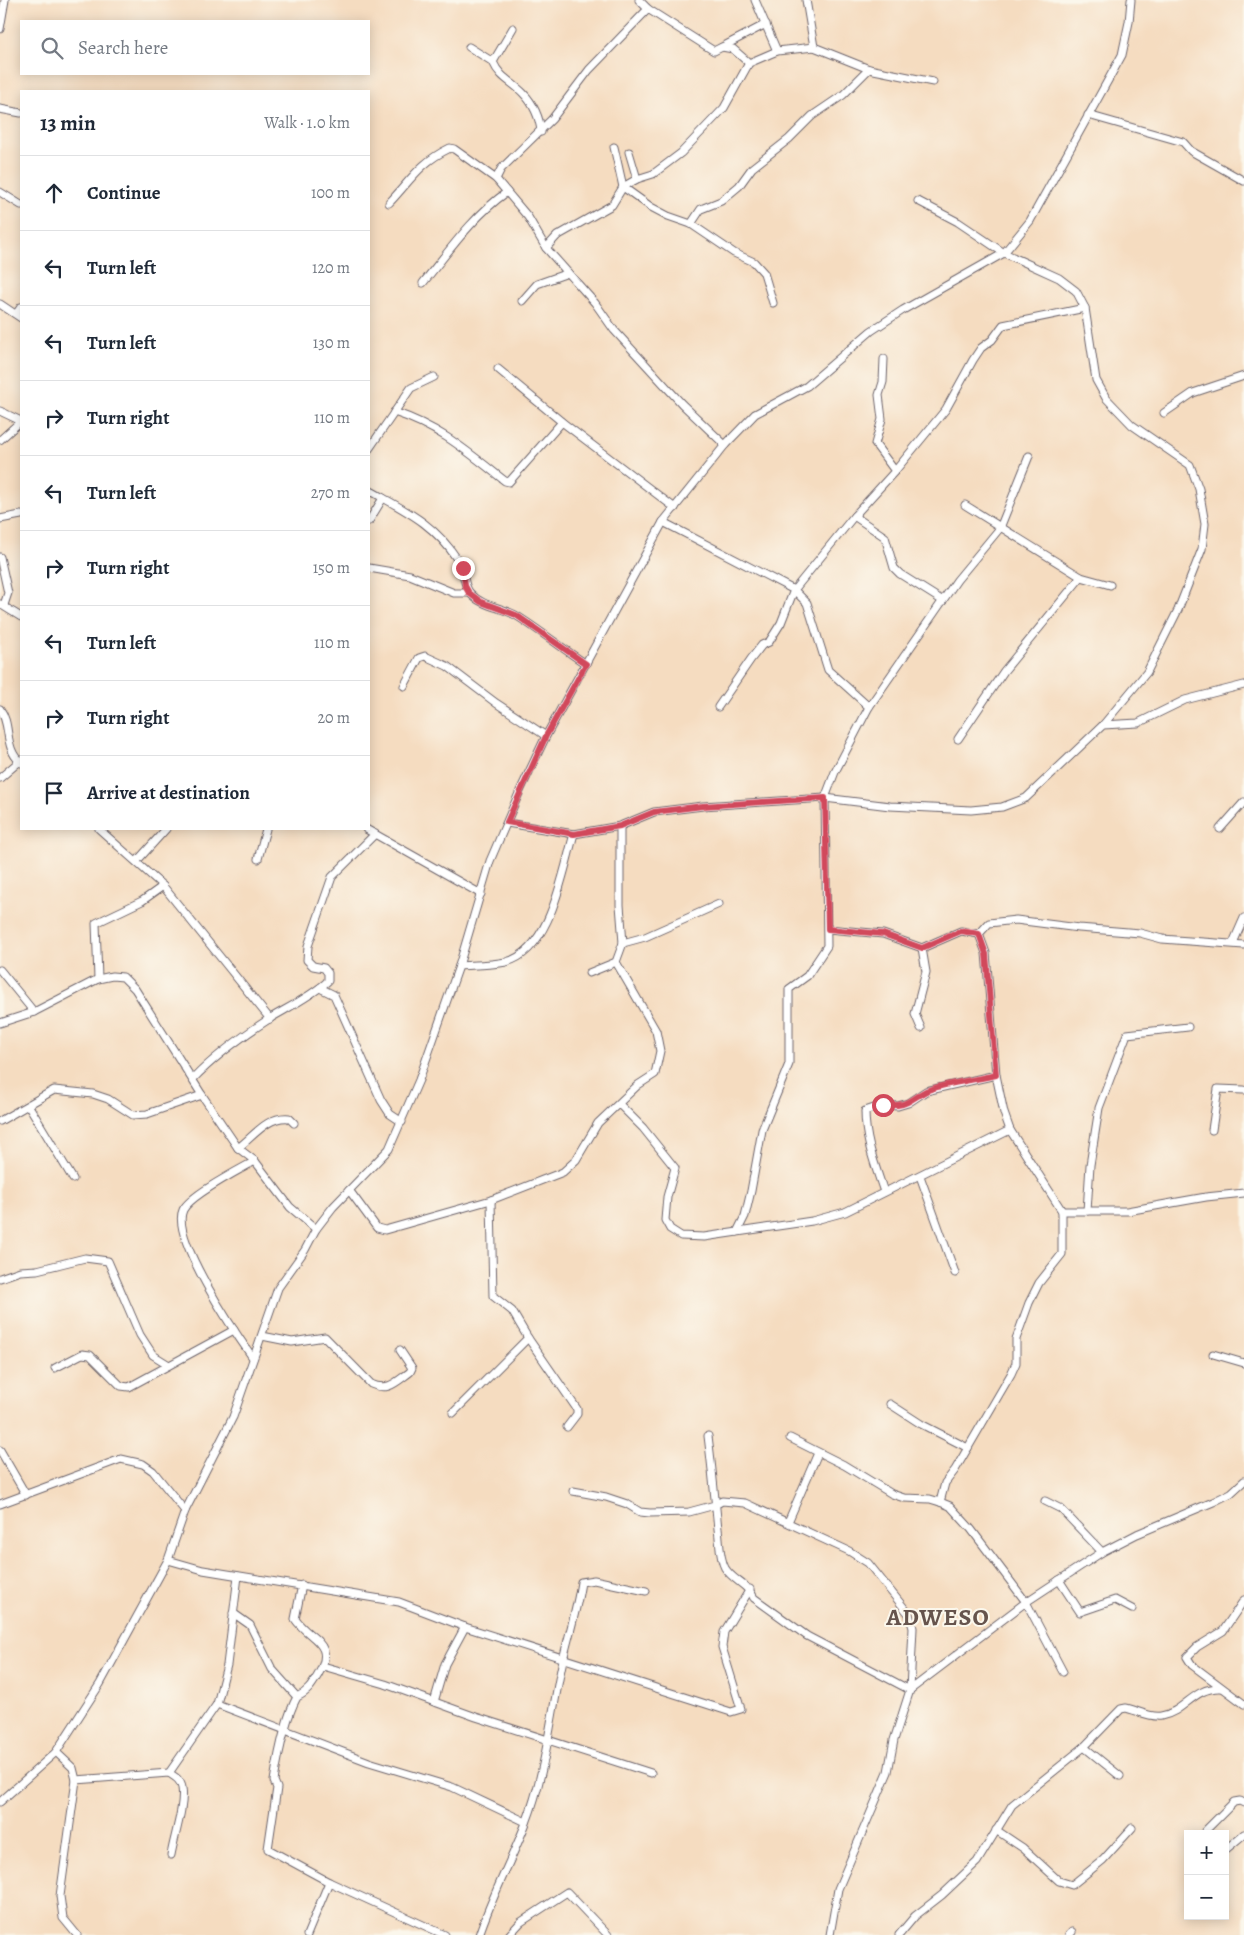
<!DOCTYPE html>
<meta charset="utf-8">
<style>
body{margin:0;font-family:Alegreya,serif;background:#f6f6f7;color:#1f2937}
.controls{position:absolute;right:15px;bottom:15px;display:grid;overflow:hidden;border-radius:0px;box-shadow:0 2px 12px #0003}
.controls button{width:45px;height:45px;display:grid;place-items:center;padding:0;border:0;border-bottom:1px solid #e0e1e3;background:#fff;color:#1f2937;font:25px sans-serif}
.stop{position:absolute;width:15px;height:15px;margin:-11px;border:4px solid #d1495b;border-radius:50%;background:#fff}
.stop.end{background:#d1495b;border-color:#fff;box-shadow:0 1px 5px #0008}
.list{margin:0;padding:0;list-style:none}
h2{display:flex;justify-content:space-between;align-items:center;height:65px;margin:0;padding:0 20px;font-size:21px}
h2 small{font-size:16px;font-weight:400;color:#747a83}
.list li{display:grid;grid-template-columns:32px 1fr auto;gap:15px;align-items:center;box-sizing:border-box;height:75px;padding:0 20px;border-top:1px solid #e0e1e3}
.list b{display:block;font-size:19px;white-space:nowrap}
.list em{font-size:16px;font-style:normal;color:#747a83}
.icon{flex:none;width:28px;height:28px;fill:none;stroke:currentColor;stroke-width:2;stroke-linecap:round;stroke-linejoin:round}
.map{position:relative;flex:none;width:1244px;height:1935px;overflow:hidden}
.search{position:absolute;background:#fff;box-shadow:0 2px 12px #0003;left:20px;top:20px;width:350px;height:55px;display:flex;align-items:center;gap:12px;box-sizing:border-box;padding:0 18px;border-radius:0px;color:#747a83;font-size:19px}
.panel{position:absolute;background:#fff;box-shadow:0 2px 12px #0003;left:20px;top:90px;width:350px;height:740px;border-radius:0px}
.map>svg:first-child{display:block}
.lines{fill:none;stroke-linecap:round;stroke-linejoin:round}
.minor-casing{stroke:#6c636a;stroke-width:9}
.minor{stroke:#fff;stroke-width:7}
.route{stroke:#d1495b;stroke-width:6}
.labels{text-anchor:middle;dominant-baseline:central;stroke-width:4;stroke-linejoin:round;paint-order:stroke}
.district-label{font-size:24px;font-weight:bold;letter-spacing:1px;fill:#66544d;stroke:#fbf7ec}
</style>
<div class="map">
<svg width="1244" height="1935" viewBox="0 0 1244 1935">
<rect width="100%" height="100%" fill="#fbf7ec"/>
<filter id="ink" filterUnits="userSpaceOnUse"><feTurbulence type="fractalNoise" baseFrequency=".02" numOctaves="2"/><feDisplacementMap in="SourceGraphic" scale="10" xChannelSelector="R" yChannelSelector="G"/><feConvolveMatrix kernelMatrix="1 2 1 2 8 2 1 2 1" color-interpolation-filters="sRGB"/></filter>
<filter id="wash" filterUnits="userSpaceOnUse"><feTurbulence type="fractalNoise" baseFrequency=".0096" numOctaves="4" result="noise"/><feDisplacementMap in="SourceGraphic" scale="20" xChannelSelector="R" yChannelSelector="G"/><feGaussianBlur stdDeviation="1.12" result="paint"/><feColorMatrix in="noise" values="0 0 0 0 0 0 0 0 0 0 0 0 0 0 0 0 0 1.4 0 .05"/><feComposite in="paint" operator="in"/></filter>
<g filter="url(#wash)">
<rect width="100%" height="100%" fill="#f5dcc0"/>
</g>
<g filter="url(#ink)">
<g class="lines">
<!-- minor casing -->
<g class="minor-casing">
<g id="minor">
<path d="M639,0L648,9L714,51L722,47L733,49L749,63"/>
<path d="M755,0L777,51"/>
<path d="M806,0L814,47"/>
<path d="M513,28L493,62C500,78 511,81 523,93C533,103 540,118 541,132"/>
<path d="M0,29L5,0"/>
<path d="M469,47L493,62"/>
<path d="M722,47L766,24"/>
<path d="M0,109L21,113"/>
<path d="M1088,115L1183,142L1191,151L1244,181"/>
<path d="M614,147L623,187L651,207L668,216L691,224L734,253L754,262L764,273L773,303"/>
<path d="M629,152L637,179"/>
<path d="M496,179L501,169L552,119L589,70L648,9"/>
<path d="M0,192L21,205"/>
<path d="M918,201L958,222L1004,253L1059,278L1076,291L1085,308L1096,380L1106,398L1132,425L1190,465L1199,489L1205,524L1202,549L1178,610L1147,672L1103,725"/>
<path d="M389,203C411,180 419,163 450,148L454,149L496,179L528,217L546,248L595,303L614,330L682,404L725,445"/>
<path d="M691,224L701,209L721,201L739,186L752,168L789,139L812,116L843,95L869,69"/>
<path d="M546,248L557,236L612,205L623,187L637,179L653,174L681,153L724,108L749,63L777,51L814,47L869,69L933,82"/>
<path d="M423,283C449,251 473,216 507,192"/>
<path d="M522,301L537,284L568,273"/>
<path d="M0,304L21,318"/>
<path d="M16,314L21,307"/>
<path d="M884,359L883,382L879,395L882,419L875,444L895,471"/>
<path d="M498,369L562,422L675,508"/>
<path d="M0,411L21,421"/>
<path d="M394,412C440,427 468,452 505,481L509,482L562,422"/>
<path d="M1164,413L1193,393L1244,376"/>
<path d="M0,440L21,421"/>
<path d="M369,449L411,388L434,377"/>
<path d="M369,490C404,510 434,523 457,559C465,570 463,586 470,593C482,607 503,607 517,616C541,631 563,649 586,664"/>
<path d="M965,505L1081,577L1110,585"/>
<path d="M854,516L885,537L894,568L900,574L943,601"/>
<path d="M0,519L21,515"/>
<path d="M369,521L383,498"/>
<path d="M663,522L794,590L781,623L769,642L762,645L751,659L718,707"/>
<path d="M0,557L8,593L4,605"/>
<path d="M369,568L410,575L454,593H469"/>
<path d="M0,604L21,617"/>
<path d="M404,686L419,658L425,656L447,666L496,703L546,736"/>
<path d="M869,707L828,670L807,603L794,590L854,516L895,471L946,409L973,360L981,348L992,340L1003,325L1085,308"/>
<path d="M0,709C12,725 3,747 21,763"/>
<path d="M958,739L1004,671L1081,577"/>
<path d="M0,778L21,760"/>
<path d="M507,823L574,834L620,826L654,812L703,806L825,798L890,806L971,810L1002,807L1026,798L1103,725L1138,723L1185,700L1244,685"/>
<path d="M99,829L163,886L270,1019"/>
<path d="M366,829L481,894"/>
<path d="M1220,829L1244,802"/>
<path d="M258,859L266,829"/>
<path d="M137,861L166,829"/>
<path d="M828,929L883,934L922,948L961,931L979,934"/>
<path d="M623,943L645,937L719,904"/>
<path d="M1233,943L1244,918"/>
<path d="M459,966C474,965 491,965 506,962C551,951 563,871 574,834"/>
<path d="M0,970L34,1012"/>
<path d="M589,973L616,962L623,943L620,905V826"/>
<path d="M98,979L96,923L142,901L163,886"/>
<path d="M320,988L334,995L381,1100L390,1114L402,1122"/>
<path d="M0,1023L34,1012L98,979L112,976L123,977L135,989L202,1095L238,1148L255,1161L290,1207L316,1229"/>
<path d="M921,1028L915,1014L926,972L922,948"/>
<path d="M193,1079C216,1055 241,1037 269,1019C289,1007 310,997 328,981V973L324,968L313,966L307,960L308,946L332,877L375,834"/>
<path d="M619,1104L643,1128L675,1168L667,1197L665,1220L670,1229L681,1236L704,1237L812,1221L845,1212L1010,1130"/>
<path d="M29,1106L73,1179"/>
<path d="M0,1121L54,1090L93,1094L108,1099L133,1115L147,1114L202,1095"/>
<path d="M1212,1130L1218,1089L1244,1090"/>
<path d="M238,1148C254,1136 267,1116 289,1118L294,1123"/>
<path d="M920,1176L955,1273"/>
<path d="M349,1190L377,1228L385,1230L491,1200L563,1172L576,1160L598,1123L638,1085L655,1074L660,1051L656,1031L616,962"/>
<path d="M884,1192C875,1165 865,1140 865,1111L883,1105L898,1106L908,1103L926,1091L996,1075"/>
<path d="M491,1200L493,1296L512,1311L528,1338L577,1409V1414L567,1427"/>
<path d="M1062,1211H1127L1206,1197L1244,1193"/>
<path d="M1087,1211L1090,1165L1099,1108L1127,1034L1188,1027"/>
<path d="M737,1232L745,1216L751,1191L762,1130L789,1064V989L807,976L827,946L825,798L835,772L869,707L957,580L1000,528L1029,456"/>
<path d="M0,1278L20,1271L37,1270L85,1258L108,1261L140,1335L153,1355L169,1365"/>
<path d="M262,1336L292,1342L325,1337L371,1384C388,1392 396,1382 410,1372L412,1368L400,1350"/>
<path d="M1213,1354L1244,1363"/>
<path d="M253,1358C236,1334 170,1237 183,1210C190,1195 239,1170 255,1161"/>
<path d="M55,1368L82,1354L90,1355L121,1386L129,1387L234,1330"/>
<path d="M890,1404L921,1424L968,1448"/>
<path d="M453,1413L528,1338"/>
<path d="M790,1438L844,1465L892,1494L904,1498L930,1499L940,1502"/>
<path d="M0,1450L26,1495"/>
<path d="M573,1491L606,1497L627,1504L640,1512L650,1513L689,1512L715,1505L722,1501L745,1503L849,1551L868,1563L909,1614L913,1628L910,1690L807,1636L754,1598C748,1584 733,1581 725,1568C719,1557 720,1542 718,1529C715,1498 712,1467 708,1436"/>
<path d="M1045,1501L1061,1509L1102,1552"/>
<path d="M0,1504L121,1459L143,1464L153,1471L185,1511"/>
<path d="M788,1522L818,1453"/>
<path d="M168,1560L203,1570L399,1602L465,1627L731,1712L741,1709L722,1647L724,1632L750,1589"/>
<path d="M1059,1580L1080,1612L1115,1600L1132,1609"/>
<path d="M302,1585L295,1619C310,1641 337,1642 318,1675C312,1685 308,1692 297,1697C285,1719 278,1756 274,1781L277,1788L268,1849L329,1882L445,1935"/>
<path d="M1244,1600L1223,1631L1197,1647L1187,1657L1192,1665L1244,1704"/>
<path d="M233,1613L250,1625L272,1669L297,1697"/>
<path d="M323,1666L385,1684L476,1717L651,1773"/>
<path d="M1063,1672L1026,1602L971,1529L950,1506L940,1502L945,1483L955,1470L1011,1374L1016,1363V1339L1029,1303L1039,1283L1062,1254V1211L1010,1130L1004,1113L996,1075L986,953L979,934L989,923L1016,920L1079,928L1140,933L1162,939L1244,945"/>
<path d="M434,1702L445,1664L465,1627"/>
<path d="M217,1704L369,1762L452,1787L526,1822"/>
<path d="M1084,1747L1120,1776"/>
<path d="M56,1752L73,1768L76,1780L60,1896L63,1918L77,1935"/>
<path d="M169,1773L217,1704L227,1665L238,1576"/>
<path d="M76,1780L169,1773C175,1777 181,1780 182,1788C185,1805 174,1837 171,1855"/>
<path d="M0,1802L56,1752L100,1684L168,1560L185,1511L233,1417L278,1288L305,1250L316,1229L333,1207L389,1149L419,1080L459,966L490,861L520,791L546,736L663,522L725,445L755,414L807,386L871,331L903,310L1004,253L1030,221L1122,55L1129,22L1131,0"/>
<path d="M996,1830L1023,1848L1059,1881L1072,1885L1103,1860L1132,1828"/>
<path d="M1205,1831L1234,1802L1240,1801L1244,1803"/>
<path d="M1225,1850L1244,1834"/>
<path d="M307,1935L329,1882"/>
<path d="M479,1935C492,1896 511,1861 526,1823C546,1772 551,1713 563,1660C569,1634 577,1609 581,1582L594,1580L646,1591"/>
<path d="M509,1935L521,1922L567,1892L608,1935"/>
<path d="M830,1935L838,1889L888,1772L894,1740L910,1690L1026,1602L1102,1552L1137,1534L1213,1502L1231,1493L1244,1481"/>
<path d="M899,1935L915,1916L942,1895L977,1862L1012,1805L1084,1747L1121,1709L1126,1708C1136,1710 1151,1718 1161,1716C1185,1712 1193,1687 1221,1688"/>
<path d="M1069,1935L1072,1932"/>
</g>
</g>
<!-- minor -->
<use href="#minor" class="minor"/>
</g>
</g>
<g class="lines" filter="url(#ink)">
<!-- route -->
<path class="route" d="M463,568L465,586L469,593L481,602L516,615L586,664L546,736L507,822L574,834L620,826L654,812L703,806L825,798L828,929L883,934L922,948L961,931L979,934L986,954L996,1075C980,1079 939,1084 926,1091C907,1101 908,1107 883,1105"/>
</g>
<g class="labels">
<!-- district labels -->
<g class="district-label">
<text x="938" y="1617">ADWESO</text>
</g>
</g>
</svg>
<div class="controls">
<button>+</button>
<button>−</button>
</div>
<div class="stop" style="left:883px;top:1105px"></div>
<div class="stop end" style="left:463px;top:568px"></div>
<div class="search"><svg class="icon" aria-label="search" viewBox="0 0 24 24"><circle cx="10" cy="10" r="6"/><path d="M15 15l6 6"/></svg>Search here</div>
<section class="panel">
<h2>13 min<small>Walk · 1.0 km</small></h2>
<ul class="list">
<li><svg class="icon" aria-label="ahead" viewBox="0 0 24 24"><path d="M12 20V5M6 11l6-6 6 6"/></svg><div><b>Continue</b></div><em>100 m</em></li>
<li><svg class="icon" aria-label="left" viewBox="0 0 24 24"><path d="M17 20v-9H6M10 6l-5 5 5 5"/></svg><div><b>Turn left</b></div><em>120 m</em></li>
<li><svg class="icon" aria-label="left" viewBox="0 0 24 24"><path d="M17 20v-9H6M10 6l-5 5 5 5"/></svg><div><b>Turn left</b></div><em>130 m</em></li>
<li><svg class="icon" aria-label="right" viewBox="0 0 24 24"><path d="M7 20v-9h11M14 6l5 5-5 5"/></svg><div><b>Turn right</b></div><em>110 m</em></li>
<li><svg class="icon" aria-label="left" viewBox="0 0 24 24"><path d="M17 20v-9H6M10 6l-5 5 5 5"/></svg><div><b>Turn left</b></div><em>270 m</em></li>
<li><svg class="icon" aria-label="right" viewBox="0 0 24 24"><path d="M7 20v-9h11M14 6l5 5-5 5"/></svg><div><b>Turn right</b></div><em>150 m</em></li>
<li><svg class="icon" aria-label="left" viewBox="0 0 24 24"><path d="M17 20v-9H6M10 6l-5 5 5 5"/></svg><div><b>Turn left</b></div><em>110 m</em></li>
<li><svg class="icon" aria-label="right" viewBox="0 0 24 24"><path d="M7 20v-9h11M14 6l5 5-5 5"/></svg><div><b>Turn right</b></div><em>20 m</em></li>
<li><svg class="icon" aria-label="arrive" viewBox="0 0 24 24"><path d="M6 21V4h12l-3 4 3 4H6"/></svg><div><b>Arrive at destination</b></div></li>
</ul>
</section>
</div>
